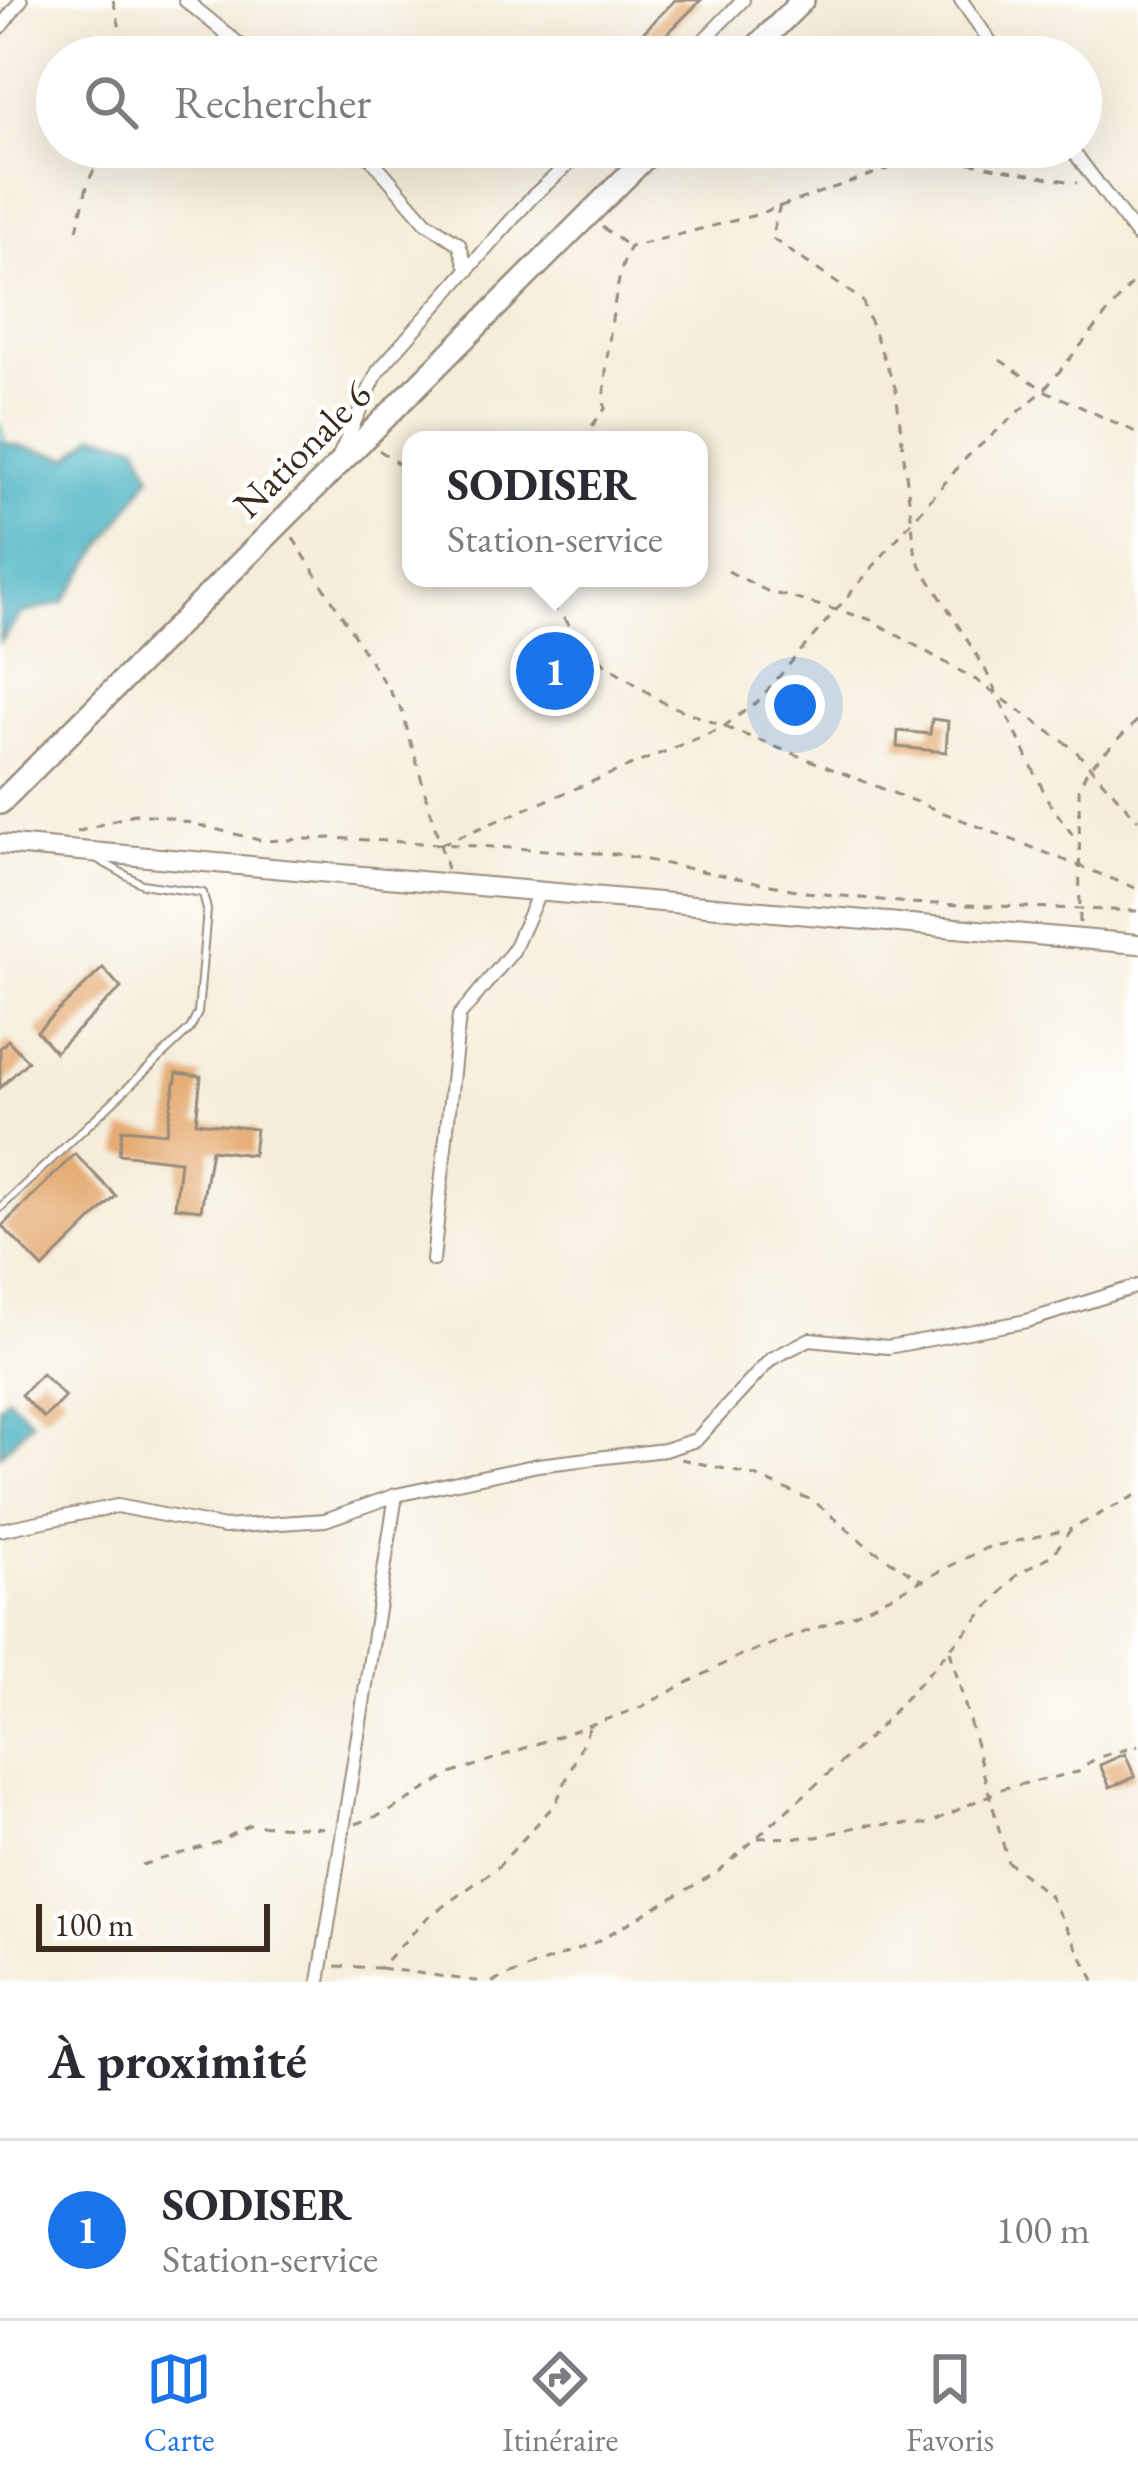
<!DOCTYPE html>
<html lang="fr">
<meta charset="utf-8">
<style>
body{margin:0;font-family:"EB Garamond",serif;background:#f7f7f7;color:#2b2b33}
.scale{position:absolute;left:36px;bottom:30px;width:234px;box-sizing:border-box;padding-left:12px;border:6px solid #3b2a1e;border-top:0;font-size:33px;line-height:42px;white-space:nowrap;color:#3b2a1e;-webkit-text-stroke:9px #fff;paint-order:stroke}
.you{position:absolute;left:795px;top:705px;width:42px;height:42px;margin:-30px;border:9px solid #fff;border-radius:50%;background:#1a73e8;box-shadow:0 0 0 18px #1a73e833}
.badge{display:grid;place-items:center;width:78px;height:78px;border-radius:50%;background:#1a73e8;color:#fff;font-size:39px;font-weight:700}
.pin{position:absolute;translate:-50% -50%;border:6px solid #fff;box-shadow:0 3px 12px #0006}
.popup{position:absolute;left:402px;top:431px;width:306px;height:156px;box-sizing:border-box;display:grid;place-content:center;border-radius:24px;background:#fff;filter:drop-shadow(0 3px 9px #0005);font-size:39px;white-space:nowrap;color:#7c7c81}
.popup b{font-size:45px;color:#2b2b33}
.popup::after{content:'';position:absolute;left:50%;top:100%;margin-left:-24px;border:24px solid transparent;border-top-color:#fff}
.list{margin:0;padding:0;list-style:none}
h2{display:flex;justify-content:space-between;align-items:center;height:156px;margin:0;padding:0 48px;font-size:51px}
h2 small{font-size:39px;font-weight:400;color:#7c7c81}
.list li{display:grid;grid-template-columns:78px 1fr auto;gap:36px;align-items:center;box-sizing:border-box;height:180px;padding:0 48px;border-top:3px solid #e1e1e2}
.list b{display:block;font-size:45px;white-space:nowrap}
.list p{margin:0;font-size:39px;white-space:nowrap;color:#7c7c81}
.list em{font-size:39px;font-style:normal;color:#7c7c81}
.icon{flex:none;width:66px;height:66px;fill:none;stroke:currentColor;stroke-width:2;stroke-linecap:round;stroke-linejoin:round}
.map{position:relative;flex:none;width:1138px;height:1982px;overflow:hidden}
.search{position:absolute;background:#fff;box-shadow:0 12px 48px #0002;left:36px;right:36px;top:36px;height:132px;display:flex;align-items:center;gap:30px;box-sizing:border-box;padding:0 42px;border-radius:66px;color:#7c7c81;font-size:45px}
.sheet{height:336px;background:#fff}
nav{display:flex;justify-content:space-around;align-items:center;box-sizing:border-box;height:168px;border-top:3px solid #e1e1e2;background:#fff;font-size:33px;color:#7c7c81}
nav a{display:grid;justify-items:center;gap:6px}
nav .on{color:#1a73e8}
.map>svg:first-child{display:block}
.water{fill:#43b0c0;stroke:#3f6d6f;stroke-width:3}
.lines{fill:none;stroke-linecap:round;stroke-linejoin:round}
.stream{stroke:#43b0c0;stroke-width:4.5}
.building{fill:#e5ac73}
.lane-casing{stroke:#988c7c;stroke-width:10}
.street-casing{stroke:#988c7c;stroke-width:16}
.secondary-casing{stroke:#988c7c;stroke-width:22}
.primary-casing{stroke:#988c7c;stroke-width:26}
.path{stroke:#988c7c;stroke-width:3;stroke-dasharray:9 9;stroke-linecap:butt}
.lane{stroke:#fff;stroke-width:6}
.street{stroke:#fff;stroke-width:12}
.secondary{stroke:#fff;stroke-width:18}
.primary{stroke:#fff;stroke-width:21}
.labels{text-anchor:middle;dominant-baseline:central;stroke-width:9;stroke-linejoin:round;paint-order:stroke}
.street-label{font-size:39px;fill:#3b2a1e;stroke:#fff}
</style>
<div class="map">
<svg width="1138" height="1982" viewBox="0 0 1138 1982">
<rect width="100%" height="100%" fill="#fff"/>
<filter id="ink" filterUnits="userSpaceOnUse"><feTurbulence type="fractalNoise" baseFrequency=".00833" numOctaves="2"/><feDisplacementMap in="SourceGraphic" scale="24" xChannelSelector="R" yChannelSelector="G"/><feConvolveMatrix kernelMatrix="1 2 1 2 8 2 1 2 1" color-interpolation-filters="sRGB"/></filter>
<filter id="wash" filterUnits="userSpaceOnUse"><feTurbulence type="fractalNoise" baseFrequency=".004" numOctaves="4" result="noise"/><feDisplacementMap in="SourceGraphic" scale="48" xChannelSelector="R" yChannelSelector="G"/><feGaussianBlur stdDeviation="2.7" result="paint"/><feColorMatrix in="noise" values="0 0 0 0 0 0 0 0 0 0 0 0 0 0 0 0 0 1.4 0 .05"/><feComposite in="paint" operator="in"/></filter>
<g filter="url(#wash)">
<rect width="100%" height="100%" fill="#f5edd9"/>
<!-- water -->
<g class="water">
<path d="M95,434L138,444L151,475L64,602L21,614L0,642V442L70,457Z"/>
<path d="M7,1397L32,1421L0,1455V1405Z"/>
</g>
<g class="lines">
<!-- stream -->
<path class="stream" d="M0,425L4,442"/>
</g>
<g id="blocks">
<!-- building -->
<g class="building">
<path d="M675,0H701L644,57H631L625,51Z"/>
<path d="M932,719L948,721L946,752L897,747L898,731L930,734Z"/>
<path d="M103,968L121,988L55,1052L37,1031Z"/>
<path d="M8,1040L28,1061L0,1088V1048Z"/>
<path d="M177,1073L201,1076L196,1122L256,1129L253,1155L211,1150L201,1210L175,1207L180,1161L119,1154L122,1129L166,1133Z"/>
<path d="M75,1154L116,1196L43,1268L2,1226Z"/>
<path d="M42,1374L65,1397L44,1418L21,1395Z"/>
<path d="M1125,1754L1135,1777L1110,1787L1100,1765Z"/>
</g>
</g>
</g>
<g filter="url(#ink)">
<use href="#blocks" fill-opacity="0" stroke="#988c7c" stroke-width="3"/>
<g class="lines">
<!-- lane casing -->
<g class="lane-casing">
<path id="lane" d="M0,1208L190,1029L198,1013L207,910L203,893L142,884L97,859"/>
</g>
<!-- street casing -->
<g class="street-casing">
<g id="street">
<path d="M185,0L255,57"/>
<path d="M961,0L1001,57"/>
<path d="M0,28L21,0"/>
<path d="M687,57L743,0"/>
<path d="M361,147L426,222L459,244L468,271"/>
<path d="M1070,147L1138,237"/>
<path d="M338,458L378,371L532,197L587,147"/>
<path d="M433,1260L459,1016L513,951L539,893"/>
<path d="M0,1530L117,1506L224,1527L325,1520L396,1495L538,1465L664,1450L696,1440L771,1359L810,1339L888,1347L1027,1321L1138,1286"/>
<path d="M319,1982L396,1495"/>
</g>
</g>
<!-- secondary casing -->
<g class="secondary-casing">
<path id="secondary" d="M0,844L1138,944"/>
</g>
<!-- primary casing -->
<g class="primary-casing">
<g id="primary">
<path d="M746,57L803,0"/>
<path d="M0,803L656,147"/>
</g>
</g>
<!-- path -->
<g class="path">
<path d="M113,0L127,57"/>
<path d="M780,205L771,238L862,300L896,390L916,558L984,667L1049,802L1077,841"/>
<path d="M602,227L628,246"/>
<path d="M77,230L88,182L105,147"/>
<path d="M1000,360L1044,390L1138,433"/>
<path d="M581,440L605,409C602,383 616,266 630,247L752,216L928,155L1077,183"/>
<path d="M379,450L411,473"/>
<path d="M293,538L402,711L447,869"/>
<path d="M728,571L767,591L869,619L976,680L1074,749L1138,820"/>
<path d="M527,578L605,664L664,703L1138,889"/>
<path d="M77,832L134,814L162,816L263,841L331,838L617,854L806,892L908,903L1138,911"/>
<path d="M441,844L722,728L758,701L967,457L1044,390L1138,276"/>
<path d="M1080,923L1079,787L1088,769L1138,720"/>
<path d="M681,1459L755,1476L814,1501L866,1545L924,1582"/>
<path d="M950,1651L1008,1862L1049,1895L1095,1982"/>
<path d="M356,1824L388,1812L451,1774L641,1707L739,1656L855,1614L986,1548L1071,1529"/>
<path d="M758,1838L817,1837L864,1825L928,1824L1004,1788L1078,1772L1096,1758L1138,1746"/>
<path d="M142,1865L219,1842L249,1825L329,1828"/>
<path d="M336,1966L379,1968L428,1917L497,1868L556,1803L589,1728"/>
<path d="M380,1968L483,1982"/>
<path d="M492,1982L594,1943L719,1871L874,1733L1017,1575L1053,1554L1071,1529L1138,1494"/>
</g>
<!-- lane -->
<use href="#lane" class="lane"/>
<!-- street -->
<use href="#street" class="street"/>
<!-- secondary -->
<use href="#secondary" class="secondary"/>
<!-- primary -->
<use href="#primary" class="primary"/>
</g>
</g>
<g class="labels">
<!-- street labels -->
<g class="street-label">
<text transform="translate(302 449) rotate(-45)">Nationale 6</text>
</g>
</g>
</svg>
<div class="scale">100 m</div>
<div class="you"></div>
<div class="pin badge" style="left:555px;top:671px">1</div>
<div class="popup"><b>SODISER</b>Station-service</div>
<div class="search"><svg class="icon" aria-label="search" viewBox="0 0 24 24"><circle cx="10" cy="10" r="6"/><path d="M15 15l6 6"/></svg>Rechercher</div>
</div>
<section class="sheet">
<h2>À proximité<small></small></h2>
<ul class="list">
<li><span class="badge">1</span><div><b>SODISER</b><p>Station-service</p></div><em>100 m</em></li>
</ul>
</section>
<nav>
<a class="on"><svg class="icon" aria-label="map" viewBox="0 0 24 24"><path d="M3 6l6-2 6 2 6-2v14l-6 2-6-2-6 2zM9 4v14M15 6v14"/></svg>Carte</a>
<a><svg class="icon" aria-label="directions" viewBox="0 0 24 24"><path d="M12 3l9 9-9 9-9-9zM9 14v-3h6M13 9l2 2-2 2"/></svg>Itinéraire</a>
<a><svg class="icon" aria-label="saved" viewBox="0 0 24 24"><path d="M7 4h10v16l-5-4-5 4z"/></svg>Favoris</a>
</nav>
